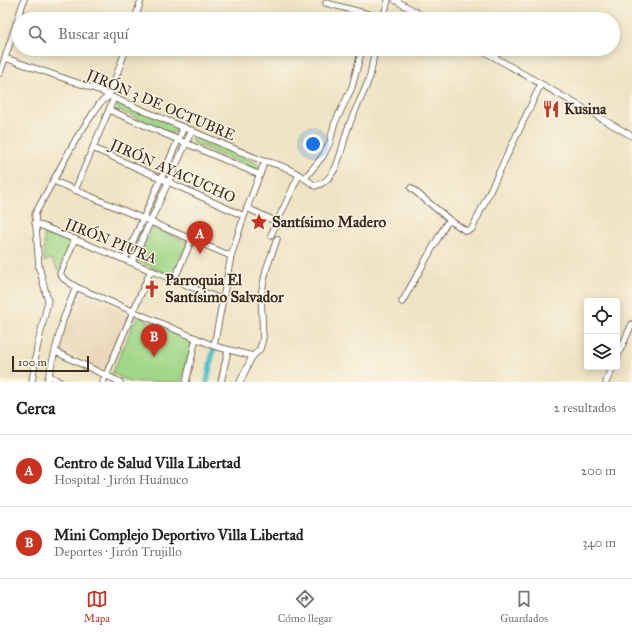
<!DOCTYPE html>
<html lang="es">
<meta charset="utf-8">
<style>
body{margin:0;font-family:"IM FELL Great Primer",serif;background:#f6f6f6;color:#222}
.controls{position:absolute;right:12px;bottom:12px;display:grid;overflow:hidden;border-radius:4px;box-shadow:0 2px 10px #0003}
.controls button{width:36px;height:36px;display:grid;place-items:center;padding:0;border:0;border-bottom:1px solid #e0e0e0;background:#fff;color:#222;font:20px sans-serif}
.scale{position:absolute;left:12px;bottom:10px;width:77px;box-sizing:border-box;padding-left:4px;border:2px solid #3b2a1e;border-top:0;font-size:11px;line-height:14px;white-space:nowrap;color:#3b2a1e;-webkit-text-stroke:3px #fcf5e5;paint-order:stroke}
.you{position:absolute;left:313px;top:144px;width:14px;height:14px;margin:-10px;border:3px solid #fff;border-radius:50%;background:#1a73e8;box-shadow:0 0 0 6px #1a73e833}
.badge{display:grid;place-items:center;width:26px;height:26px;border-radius:50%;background:#c8321e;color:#fff;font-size:13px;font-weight:700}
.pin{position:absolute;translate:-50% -33px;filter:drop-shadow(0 1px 2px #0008)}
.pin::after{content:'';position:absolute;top:21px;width:14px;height:12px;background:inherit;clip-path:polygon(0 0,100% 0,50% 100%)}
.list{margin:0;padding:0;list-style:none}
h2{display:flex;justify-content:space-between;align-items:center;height:52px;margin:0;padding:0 16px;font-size:17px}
h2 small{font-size:13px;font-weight:400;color:#767676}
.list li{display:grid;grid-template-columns:26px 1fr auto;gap:12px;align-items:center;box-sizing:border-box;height:72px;padding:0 16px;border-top:1px solid #e0e0e0}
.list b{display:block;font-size:15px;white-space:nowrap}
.list p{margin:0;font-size:13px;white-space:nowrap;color:#767676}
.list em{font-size:13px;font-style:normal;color:#767676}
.icon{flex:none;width:22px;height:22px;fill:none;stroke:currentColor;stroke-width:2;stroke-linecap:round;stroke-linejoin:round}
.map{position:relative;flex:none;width:632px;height:382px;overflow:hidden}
.search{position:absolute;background:#fff;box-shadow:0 2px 10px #0003;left:12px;right:12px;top:12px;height:44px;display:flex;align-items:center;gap:10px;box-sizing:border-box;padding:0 14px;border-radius:22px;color:#767676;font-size:15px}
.sheet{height:196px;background:#fff}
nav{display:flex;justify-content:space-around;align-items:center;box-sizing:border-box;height:56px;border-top:1px solid #e0e0e0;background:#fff;font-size:11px;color:#767676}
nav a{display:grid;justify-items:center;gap:2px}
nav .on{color:#c8321e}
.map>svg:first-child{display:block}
.built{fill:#ebd8ba}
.green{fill:#a1d787;stroke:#6e8052}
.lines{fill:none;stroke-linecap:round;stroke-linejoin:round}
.canal{stroke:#53c0ca;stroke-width:5.5}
.minor-casing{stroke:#564637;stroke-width:7}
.minor{stroke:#fff;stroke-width:5.5}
.labels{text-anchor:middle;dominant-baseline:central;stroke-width:3;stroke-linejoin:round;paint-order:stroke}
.street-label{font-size:15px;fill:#3b2a1e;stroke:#fcf5e5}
.poi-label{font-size:15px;font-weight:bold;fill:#3b2a1e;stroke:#fcf5e5;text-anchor:start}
</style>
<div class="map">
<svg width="632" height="382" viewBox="0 0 632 382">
<rect width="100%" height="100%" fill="#fcf5e5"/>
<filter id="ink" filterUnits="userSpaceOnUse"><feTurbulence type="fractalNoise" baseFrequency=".025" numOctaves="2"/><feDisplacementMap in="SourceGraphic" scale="8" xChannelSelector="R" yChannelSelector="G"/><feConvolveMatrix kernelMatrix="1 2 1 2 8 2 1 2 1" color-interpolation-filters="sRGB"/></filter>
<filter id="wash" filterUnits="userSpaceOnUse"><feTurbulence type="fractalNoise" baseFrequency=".012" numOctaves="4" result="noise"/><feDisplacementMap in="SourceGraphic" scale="16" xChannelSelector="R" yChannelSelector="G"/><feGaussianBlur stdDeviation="0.9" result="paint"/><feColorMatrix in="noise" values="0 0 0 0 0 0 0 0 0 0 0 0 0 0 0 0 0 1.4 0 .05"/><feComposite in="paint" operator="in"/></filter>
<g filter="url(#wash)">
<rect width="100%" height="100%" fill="#eee4c4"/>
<!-- built -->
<g class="built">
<path d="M192,245L211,252L207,263L188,255Z"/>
<path d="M79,291L105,303H106L127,312L129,315L106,368L102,370L60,348L64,326L77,292Z"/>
</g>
<!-- green -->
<g class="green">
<path d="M120,102L171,124L175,127L176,132L172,134L118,110L117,104Z"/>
<path d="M194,135L257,163L259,167L255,170L193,143L191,139Z"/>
<path d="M152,227L188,242L173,276L137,261Z"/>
<path d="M44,229L71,241L58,271L51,259L44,262Z"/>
<path d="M137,316L194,341L181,382H130L112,373Z"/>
</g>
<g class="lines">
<!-- canal -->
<path class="canal" d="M207,382L214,346"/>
</g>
</g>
<g filter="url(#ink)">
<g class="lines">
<!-- minor casing -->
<g class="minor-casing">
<g id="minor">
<path d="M395,0L428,19"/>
<path d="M326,3L368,14L367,19"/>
<path d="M135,19L141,0"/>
<path d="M383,19L388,0"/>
<path d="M480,49L632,136"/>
<path d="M5,58L101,91L109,96L263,161C282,164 300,174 315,186C338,181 341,149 347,131C353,112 364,95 370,76C372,67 373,58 375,49"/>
<path d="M0,73L24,0"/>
<path d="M109,110L260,175"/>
<path d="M93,148L244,216"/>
<path d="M305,178L323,156L330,142L334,125L352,87L362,49"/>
<path d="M54,181L231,256"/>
<path d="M411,188L451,221"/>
<path d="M75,190L114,98"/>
<path d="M247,208L277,222"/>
<path d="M35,223L223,300"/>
<path d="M271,235L299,175"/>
<path d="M75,239L60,274L64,279L76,287L214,346L253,356"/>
<path d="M125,259L184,127"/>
<path d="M132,262L192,130"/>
<path d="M174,280L191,241"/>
<path d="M402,302L446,224L451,221L466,231L472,229L541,84"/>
<path d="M214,346L231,256L244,216L263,166"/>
<path d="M56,352L120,382"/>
<path d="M617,357L632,324"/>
<path d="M50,376L60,382"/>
<path d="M32,382L37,348L48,301L39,267L35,214L76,139L100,103L109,96L126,49"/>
<path d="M47,382L63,320L76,287"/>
<path d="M103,382L151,270"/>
<path d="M186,382L196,338"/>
<path d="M221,382L228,350"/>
<path d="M240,382L252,357L260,349L263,338L261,295L266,270L277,239"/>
<path d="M606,382L613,367"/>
</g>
</g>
<!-- minor -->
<use href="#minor" class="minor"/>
</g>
</g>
<!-- icons -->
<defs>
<g id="restaurant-bare" transform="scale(1.38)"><path d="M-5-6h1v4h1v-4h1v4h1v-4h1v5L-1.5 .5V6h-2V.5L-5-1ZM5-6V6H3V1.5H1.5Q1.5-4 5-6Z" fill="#c8321e" stroke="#fcf5e5" stroke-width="2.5" paint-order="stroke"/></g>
<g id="sight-bare" transform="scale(1.38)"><path d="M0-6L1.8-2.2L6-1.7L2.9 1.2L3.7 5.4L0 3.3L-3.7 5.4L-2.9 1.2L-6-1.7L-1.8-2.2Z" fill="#c8321e" stroke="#fcf5e5" stroke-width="2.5" paint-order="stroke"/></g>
<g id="church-bare" transform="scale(1.38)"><path d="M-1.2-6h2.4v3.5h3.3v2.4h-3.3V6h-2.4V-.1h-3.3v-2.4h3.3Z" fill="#c8321e" stroke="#fcf5e5" stroke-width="2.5" paint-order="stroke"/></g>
</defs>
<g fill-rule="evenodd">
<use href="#restaurant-bare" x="551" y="109"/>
<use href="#sight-bare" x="259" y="222"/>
<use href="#church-bare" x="152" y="289"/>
</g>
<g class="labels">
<!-- street labels -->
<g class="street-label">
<text transform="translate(161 105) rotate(23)">JIRÓN 3 DE OCTUBRE</text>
<text transform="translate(173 171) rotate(24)">JIRÓN AYACUCHO</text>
<text transform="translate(111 241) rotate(22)">JIRÓN PIURA</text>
</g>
<!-- poi labels -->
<g class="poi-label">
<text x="564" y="109">Kusina</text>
<text x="272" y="222">Santísimo Madero</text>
<text x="165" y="280">Parroquia El<tspan x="165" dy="17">Santísimo Salvador</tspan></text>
</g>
</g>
</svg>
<div class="controls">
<button><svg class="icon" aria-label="locate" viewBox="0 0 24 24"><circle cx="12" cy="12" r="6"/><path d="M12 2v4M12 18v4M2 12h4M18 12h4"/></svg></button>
<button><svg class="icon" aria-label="layers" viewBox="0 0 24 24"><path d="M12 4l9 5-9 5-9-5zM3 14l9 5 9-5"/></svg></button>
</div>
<div class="scale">100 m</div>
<div class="you"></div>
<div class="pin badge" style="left:200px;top:254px">A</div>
<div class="pin badge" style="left:154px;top:357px">B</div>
<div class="search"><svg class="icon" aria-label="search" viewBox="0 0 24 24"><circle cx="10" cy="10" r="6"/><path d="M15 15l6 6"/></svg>Buscar aquí</div>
</div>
<section class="sheet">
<h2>Cerca<small>2 resultados</small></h2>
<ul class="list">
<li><span class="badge">A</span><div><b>Centro de Salud Villa Libertad</b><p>Hospital · Jirón Huánuco</p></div><em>200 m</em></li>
<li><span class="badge">B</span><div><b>Mini Complejo Deportivo Villa Libertad</b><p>Deportes · Jirón Trujillo</p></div><em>340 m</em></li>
</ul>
</section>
<nav>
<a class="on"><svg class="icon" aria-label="map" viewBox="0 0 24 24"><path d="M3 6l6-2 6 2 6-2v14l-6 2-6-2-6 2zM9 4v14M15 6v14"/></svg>Mapa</a>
<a><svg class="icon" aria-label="directions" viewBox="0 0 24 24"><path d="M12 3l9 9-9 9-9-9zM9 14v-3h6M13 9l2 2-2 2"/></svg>Cómo llegar</a>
<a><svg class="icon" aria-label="saved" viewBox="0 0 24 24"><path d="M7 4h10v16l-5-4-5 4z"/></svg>Guardados</a>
</nav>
